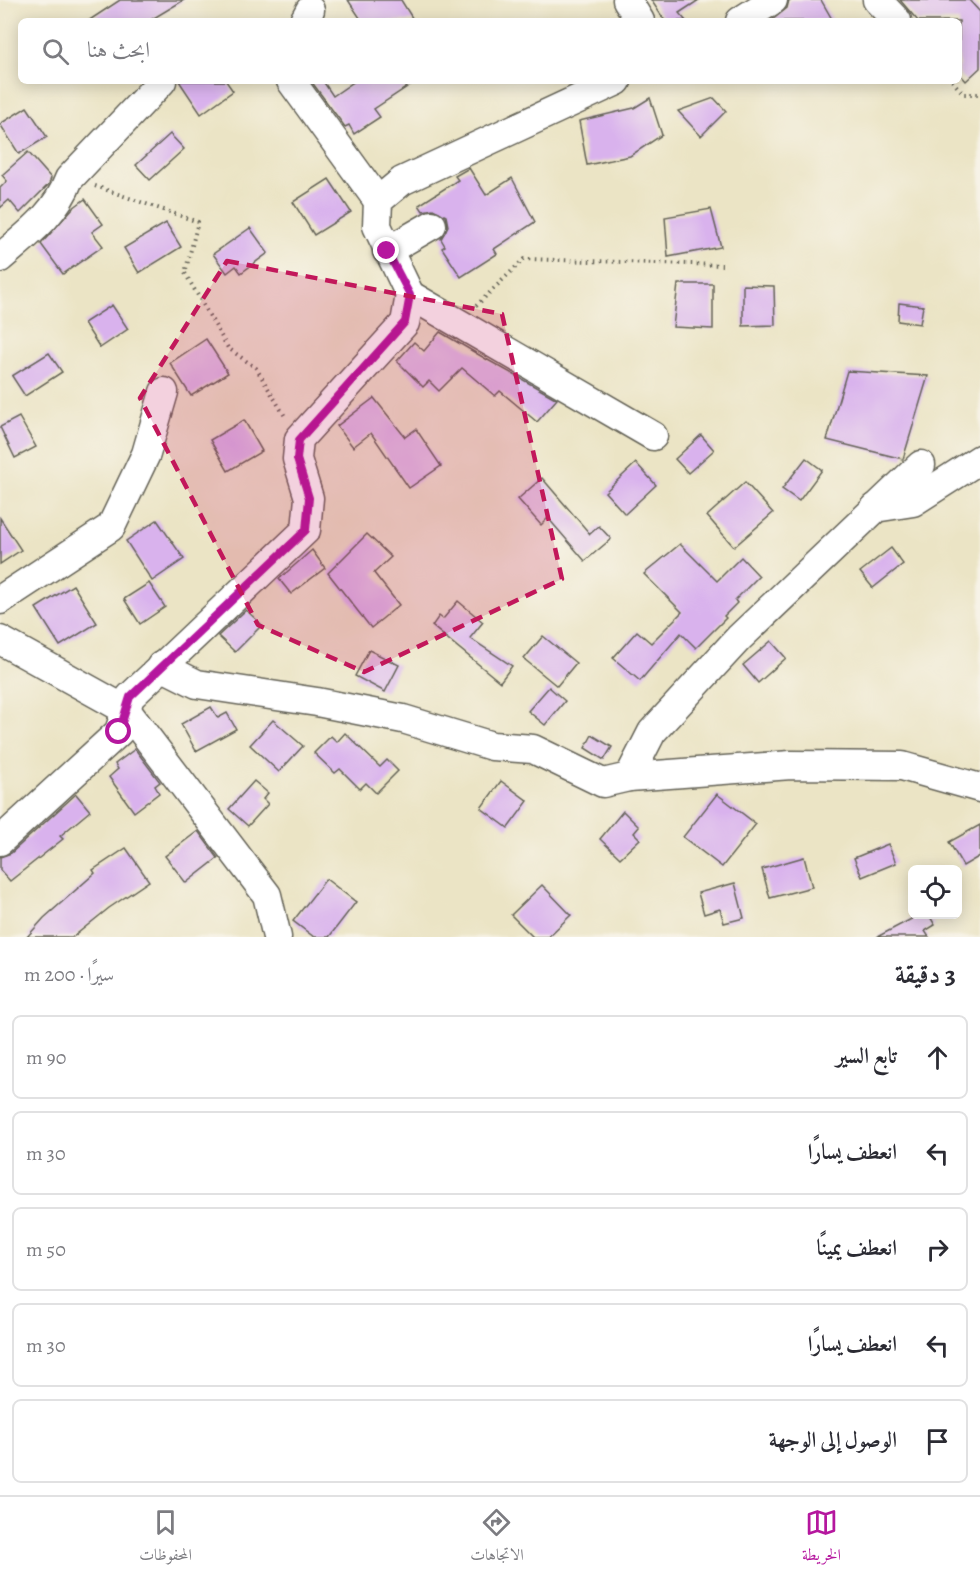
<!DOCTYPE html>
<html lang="ar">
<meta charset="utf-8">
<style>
body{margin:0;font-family:Alegreya,Amiri,serif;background:#f7f7f7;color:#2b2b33;direction:rtl}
.controls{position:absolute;right:18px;bottom:18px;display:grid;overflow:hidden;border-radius:9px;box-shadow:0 3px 15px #0003}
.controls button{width:54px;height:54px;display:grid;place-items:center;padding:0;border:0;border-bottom:2px solid #e1e1e2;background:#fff;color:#2b2b33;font:30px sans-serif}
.stop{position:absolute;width:18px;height:18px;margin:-14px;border:4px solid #b5179e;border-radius:50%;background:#fff}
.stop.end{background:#b5179e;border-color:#fff;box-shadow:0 2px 6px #0008}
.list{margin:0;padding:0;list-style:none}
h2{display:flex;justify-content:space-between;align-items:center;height:78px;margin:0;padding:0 24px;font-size:26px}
h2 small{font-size:20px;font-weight:400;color:#7c7c81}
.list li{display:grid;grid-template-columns:39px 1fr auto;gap:18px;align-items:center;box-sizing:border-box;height:84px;margin:0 12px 12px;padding:0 12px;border:2px solid #e1e1e2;border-radius:9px}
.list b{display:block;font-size:22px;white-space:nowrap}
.list em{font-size:20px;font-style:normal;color:#7c7c81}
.icon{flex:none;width:33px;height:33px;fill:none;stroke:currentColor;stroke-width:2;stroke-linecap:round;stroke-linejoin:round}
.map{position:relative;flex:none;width:980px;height:937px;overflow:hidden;direction:ltr}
.search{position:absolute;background:#fff;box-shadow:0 3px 15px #0003;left:18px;right:18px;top:18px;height:66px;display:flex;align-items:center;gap:15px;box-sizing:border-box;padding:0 21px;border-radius:9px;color:#7c7c81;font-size:22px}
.sheet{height:558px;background:#fff}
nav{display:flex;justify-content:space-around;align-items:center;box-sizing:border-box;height:84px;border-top:2px solid #e1e1e2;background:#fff;font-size:16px;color:#7c7c81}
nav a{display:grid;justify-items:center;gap:3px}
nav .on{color:#b5179e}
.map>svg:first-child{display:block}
.building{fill:#d9b2ed}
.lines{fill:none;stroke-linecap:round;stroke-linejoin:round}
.minor-casing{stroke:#646257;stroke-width:31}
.path{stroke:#646257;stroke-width:4;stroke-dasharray:1.5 4.5;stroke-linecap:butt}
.minor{stroke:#fff;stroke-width:28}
.route{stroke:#b5179e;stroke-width:8}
.marked{fill:#c2185b;fill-opacity:0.2;stroke:#c2185b;stroke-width:4.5;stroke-dasharray:12 8;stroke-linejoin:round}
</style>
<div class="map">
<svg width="980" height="937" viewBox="0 0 980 937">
<rect width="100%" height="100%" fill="#f7f3e8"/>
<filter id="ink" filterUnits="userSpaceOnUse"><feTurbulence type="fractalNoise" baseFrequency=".0167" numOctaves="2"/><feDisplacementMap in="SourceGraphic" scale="12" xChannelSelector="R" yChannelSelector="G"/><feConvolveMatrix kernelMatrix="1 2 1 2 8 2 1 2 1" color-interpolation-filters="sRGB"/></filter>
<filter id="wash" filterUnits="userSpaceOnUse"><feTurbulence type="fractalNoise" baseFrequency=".008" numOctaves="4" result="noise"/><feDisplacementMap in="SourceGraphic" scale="24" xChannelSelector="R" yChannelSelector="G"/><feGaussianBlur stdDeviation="1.35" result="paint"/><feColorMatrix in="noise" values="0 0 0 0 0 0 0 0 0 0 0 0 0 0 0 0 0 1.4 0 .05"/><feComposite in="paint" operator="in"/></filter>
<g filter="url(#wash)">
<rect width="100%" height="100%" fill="#ebe4c5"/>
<g id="blocks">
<!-- building -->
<g class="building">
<path d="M120,0H184L149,21H88Z"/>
<path d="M348,0H401L414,21H362Z"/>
<path d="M651,0H699L679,13L686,21H665Z"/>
<path d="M789,0H821L833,21H771L787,8Z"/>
<path d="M900,0H969L980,12V68L966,81L959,73V21H918Z"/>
<path d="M179,81H226L233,91L201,114Z"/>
<path d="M311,81H323L333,96L355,81H416L374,109L380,117L354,134L349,125L345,127Z"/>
<path d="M650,98L662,135L630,156L587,165L579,121L634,108Z"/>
<path d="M714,98L726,111L701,136L678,111Z"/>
<path d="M27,107L47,137L19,154L0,124Z"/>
<path d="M170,134L184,149L150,180L136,165Z"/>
<path d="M28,152L51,178L49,184L20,213L9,200L0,208V188L7,181L2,175Z"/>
<path d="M469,168L486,195L512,178L535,222L494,249L497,254L461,277L442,248L445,246L441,239L448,226L446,216L433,209L423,211L419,205L458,180L455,176Z"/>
<path d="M329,179L351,212L314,235L293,202Z"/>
<path d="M85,199L103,224L92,232L103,246L63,274L41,244L73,208Z"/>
<path d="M711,209L721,247L668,257L665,217Z"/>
<path d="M166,223L181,247L139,273L124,248Z"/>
<path d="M250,228L268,253L241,273L236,266L227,273L213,254Z"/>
<path d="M678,284H713V329L673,327Z"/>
<path d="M743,285L774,286L775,325L743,326Z"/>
<path d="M899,303L923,306L920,324L898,321Z"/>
<path d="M112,305L128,329L100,348L84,323Z"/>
<path d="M440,332L486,359L557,399L537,422L500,391L495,396L462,368L439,391L429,381L423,387L397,361L414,342L424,351Z"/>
<path d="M206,339L228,373L191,396L170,363Z"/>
<path d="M49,353L62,372L25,396L12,376Z"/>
<path d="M847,371L928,376L903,459L827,440Z"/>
<path d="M374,398L405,437L416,429L441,466L409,488L371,433L353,447L337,426Z"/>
<path d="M19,417L36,447L15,458L0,427Z"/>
<path d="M244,420L262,451L228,471L210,440Z"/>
<path d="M701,435L714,450L688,473L675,459Z"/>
<path d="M806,458L822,470L799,501L782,489Z"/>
<path d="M636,463L656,485L625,514L605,492Z"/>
<path d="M542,478L590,534L599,526L611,539L585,561L548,518L541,525L518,499Z"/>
<path d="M745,482L773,513L734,547L707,516Z"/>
<path d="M0,518L21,550L0,564Z"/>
<path d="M157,520L184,559L152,581L126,541Z"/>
<path d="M367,534L391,557L374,573L399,605L371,628L328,573Z"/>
<path d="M680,544L717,581L741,557L759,576L735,600L737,603L724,616L726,618L696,648L681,633L640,681L613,658L637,631L651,643L682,612L644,574Z"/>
<path d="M891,548L903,564L873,588L860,572Z"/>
<path d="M312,550L325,568L291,594L279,579Z"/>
<path d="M149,583L165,607L140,624L124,599Z"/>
<path d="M73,585L97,623L60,646L36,608Z"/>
<path d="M458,601L483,622L470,638L512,666L500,682L432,626L439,616L443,619Z"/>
<path d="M246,610L262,625L235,652L218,636Z"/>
<path d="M543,636L576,663L557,686L524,659Z"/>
<path d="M771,641L786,658L758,683L743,665Z"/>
<path d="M369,650L399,665L385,692L355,676Z"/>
<path d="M549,687L565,701L545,725L528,711Z"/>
<path d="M211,707L218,718L227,713L236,729L196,751L181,724Z"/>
<path d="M273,720L303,746L279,772L250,745Z"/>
<path d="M345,733L380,767L387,760L398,771L376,793L366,783L360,789L340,769L335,773L314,753L331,736L337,742Z"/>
<path d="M592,735L612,747L604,760L585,748Z"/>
<path d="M135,749L160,782L155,786L159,793L134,812L109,777L118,769L115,764Z"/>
<path d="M254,781L268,793L263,799L268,804L248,826L229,809Z"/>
<path d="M501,781L528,801L508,828L481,808Z"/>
<path d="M76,794L90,811L60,836L63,839L10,881L0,870V857L11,853Z"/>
<path d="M717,794L756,824L722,867L683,837Z"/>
<path d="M623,811L639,827L634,833L640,839L620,858L600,839Z"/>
<path d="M980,825V856L963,866L949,842Z"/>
<path d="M198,831L218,858L186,883L165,856Z"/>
<path d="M888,844L896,863L862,877L854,858Z"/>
<path d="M126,848L149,881L109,908L73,937H27L44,918L95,873L93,870Z"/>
<path d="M804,857L812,887L770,898L762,869Z"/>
<path d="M326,879L356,902L329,937H314L293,921Z"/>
<path d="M735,883L744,918L724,923L720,909L704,914L698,893Z"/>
<path d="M542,885L571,915L548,937H533L511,915Z"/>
<path d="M919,915H929L935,925L925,931L929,937H877Z"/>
</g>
</g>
</g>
<g filter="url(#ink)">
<use href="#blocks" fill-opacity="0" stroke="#646257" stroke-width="1.5"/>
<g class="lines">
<!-- minor casing -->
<g class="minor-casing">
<g id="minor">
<path d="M627,0L640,21"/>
<path d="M877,0L897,21"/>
<path d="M304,21L310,10"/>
<path d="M740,21L773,0"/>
<path d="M291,81L378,201"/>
<path d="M387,251L432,225"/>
<path d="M0,258C28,234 56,214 69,179L162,81"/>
<path d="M410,295L653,436"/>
<path d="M875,508L913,502L980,459"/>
<path d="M0,600L111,527L146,454L164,392"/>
<path d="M0,640L126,710L267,895L277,937"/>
<path d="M161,666L197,684L317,702L403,719L492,746L533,749L603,783L629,777L652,732L739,638L921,465"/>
<path d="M629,777L791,765L902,766L980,788"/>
<path d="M0,841L119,732L130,697L306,530L309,498L297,459L299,439L405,323L410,295L377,226L378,201L402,181L617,81"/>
</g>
</g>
<!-- path -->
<g class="path">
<path d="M952,81L964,94H980"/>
<path d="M95,186L198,222L185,273L228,348L256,368L286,418"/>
<path d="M476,306L524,259L722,265"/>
</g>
<!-- minor -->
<use href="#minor" class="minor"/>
</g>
</g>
<g class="lines" filter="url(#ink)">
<!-- route -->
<path class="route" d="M119,732L130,697L306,530L309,498L297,459L299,440L405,322L410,295L387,251"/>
</g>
<!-- marked area -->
<path class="marked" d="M227,261L502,314L562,579L364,672L258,625L140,398Z"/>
</svg>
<div class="controls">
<button><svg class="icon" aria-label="locate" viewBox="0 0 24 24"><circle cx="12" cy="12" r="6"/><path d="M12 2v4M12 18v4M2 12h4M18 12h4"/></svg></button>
</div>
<div class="stop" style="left:119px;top:732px"></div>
<div class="stop end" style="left:387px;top:251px"></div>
<div class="search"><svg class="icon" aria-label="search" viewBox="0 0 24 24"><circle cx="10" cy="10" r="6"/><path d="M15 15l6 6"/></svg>ابحث هنا</div>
</div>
<section class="sheet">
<h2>3 دقيقة<small>سيرًا · 200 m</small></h2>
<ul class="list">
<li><svg class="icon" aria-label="ahead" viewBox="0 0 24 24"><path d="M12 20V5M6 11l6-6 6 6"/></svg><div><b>تابع السير</b></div><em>90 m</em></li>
<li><svg class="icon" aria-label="left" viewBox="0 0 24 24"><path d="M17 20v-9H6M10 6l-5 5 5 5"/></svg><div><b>انعطف يسارًا</b></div><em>30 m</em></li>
<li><svg class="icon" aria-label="right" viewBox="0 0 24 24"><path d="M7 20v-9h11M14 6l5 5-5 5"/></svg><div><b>انعطف يمينًا</b></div><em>50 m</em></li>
<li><svg class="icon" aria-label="left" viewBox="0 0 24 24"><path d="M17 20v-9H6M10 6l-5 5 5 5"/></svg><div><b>انعطف يسارًا</b></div><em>30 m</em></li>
<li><svg class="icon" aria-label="arrive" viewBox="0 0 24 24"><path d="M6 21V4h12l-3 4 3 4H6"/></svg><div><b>الوصول إلى الوجهة</b></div></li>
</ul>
</section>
<nav>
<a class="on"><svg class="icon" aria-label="map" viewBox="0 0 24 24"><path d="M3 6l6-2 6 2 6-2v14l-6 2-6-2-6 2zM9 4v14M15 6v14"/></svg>الخريطة</a>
<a><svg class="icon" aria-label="directions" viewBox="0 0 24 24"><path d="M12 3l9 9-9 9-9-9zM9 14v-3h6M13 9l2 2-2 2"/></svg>الاتجاهات</a>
<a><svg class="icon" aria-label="saved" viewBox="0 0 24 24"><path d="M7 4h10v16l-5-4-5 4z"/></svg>المحفوظات</a>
</nav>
